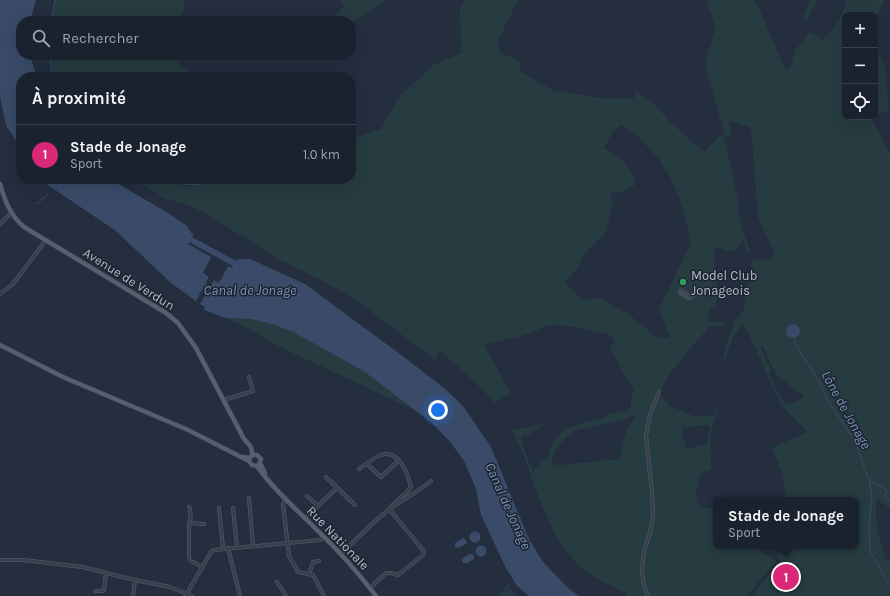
<!DOCTYPE html>
<html lang="fr">
<meta charset="utf-8">
<style>
body{margin:0;font-family:Karla,sans-serif;background:#282f3b;color:#f1f3f6}
.controls{position:absolute;right:12px;top:12px;display:grid;overflow:hidden;border-radius:8px;box-shadow:0 4px 16px #0002}
.controls button{width:36px;height:36px;display:grid;place-items:center;padding:0;border:0;border-bottom:1px solid #393f4b;background:#1b222f;color:#f1f3f6;font:20px sans-serif}
.you{position:absolute;left:438px;top:410px;width:14px;height:14px;margin:-10px;border:3px solid #fff;border-radius:50%;background:#1a73e8;box-shadow:0 0 0 6px #1a73e833}
.badge{display:grid;place-items:center;width:26px;height:26px;border-radius:50%;background:#db2777;color:#fff;font-size:13px;font-weight:700}
.pin{position:absolute;translate:-50% -50%;border:2px solid #fff;box-shadow:0 1px 4px #0006}
.popup{position:absolute;left:713px;top:497px;width:146px;height:52px;box-sizing:border-box;display:grid;place-content:center;border-radius:8px;background:#1b222f;filter:drop-shadow(0 1px 3px #0005);font-size:13px;white-space:nowrap;color:#a0a4aa}
.popup b{font-size:15px;color:#f1f3f6}
.popup::after{content:'';position:absolute;left:50%;top:100%;margin-left:-8px;border:8px solid transparent;border-top-color:#1b222f}
.list{margin:0;padding:0;list-style:none}
h2{display:flex;justify-content:space-between;align-items:center;height:52px;margin:0;padding:0 16px;font-size:17px}
h2 small{font-size:13px;font-weight:400;color:#a0a4aa}
.list li{display:grid;grid-template-columns:26px 1fr auto;gap:12px;align-items:center;box-sizing:border-box;height:60px;padding:0 16px;border-top:1px solid #393f4b}
.list b{display:block;font-size:15px;white-space:nowrap}
.list p{margin:0;font-size:13px;white-space:nowrap;color:#a0a4aa}
.list em{font-size:13px;font-style:normal;color:#a0a4aa}
.icon{flex:none;width:22px;height:22px;fill:none;stroke:currentColor;stroke-width:2;stroke-linecap:round;stroke-linejoin:round}
.map{position:relative;flex:none;width:890px;height:596px;overflow:hidden}
.search{position:absolute;background:#1b222f;box-shadow:0 4px 16px #0002;left:16px;top:16px;width:340px;height:44px;display:flex;align-items:center;gap:10px;box-sizing:border-box;padding:0 14px;border-radius:16px;color:#a0a4aa;font-size:15px}
.panel{position:absolute;background:#1b222f;box-shadow:0 4px 16px #0002;left:16px;top:72px;width:340px;height:112px;border-radius:16px}
.map>svg:first-child{display:block}
.green{fill:#263c40;fill-rule:evenodd}
.water{fill:#394b68}
.lines{fill:none;stroke-linecap:round;stroke-linejoin:round}
.stream{stroke:#394b68;stroke-width:1}
.canal{stroke:#394b68;stroke-width:2.5}
.taxiway{stroke:#3f495a;stroke-width:7}
.minor-casing{stroke:#565e6c;stroke-width:4}
.major-casing{stroke:#414957;stroke-width:5}
.minor{stroke:#38404e;stroke-width:3}
.major{stroke:#565f6e;stroke-width:4}
.leisure-dot{fill:#2e9e5b;stroke:#1d2533;stroke-width:1.5}
.labels{text-anchor:middle;dominant-baseline:central;stroke-width:3;stroke-linejoin:round;paint-order:stroke}
.poi-label{font-size:13px;fill:#b4bbc9;stroke:#1d2533;text-anchor:start}
.street-label{font-size:13px;fill:#b4bbc9;stroke:#1d2533}
.water-label{font-size:14px;font-style:italic;fill:#7c90b2;stroke:#1d2533}
</style>
<div class="map">
<svg width="890" height="596" viewBox="0 0 890 596">
<rect width="100%" height="100%" fill="#242e3f"/>
<!-- green -->
<g class="green">
<path d="M55,0H185C184,11 183,15 174,21H51Z"/>
<path d="M340,0H387L365,15L351,22V21H331L344,6Z"/>
<path d="M464,0H518L497,42L500,52L519,61L520,71L554,91L603,98H634L636,92L655,104L668,120L704,152L721,135H723C727,150 731,163 733,178C735,190 742,203 738,215L750,251L747,252L745,250V242L742,240L736,250L725,251L718,247L715,249C710,270 722,283 716,305L710,309L707,320L728,324L722,326L709,327L669,374L659,394L671,406L693,416L715,415L718,406C719,413 715,418 713,425C709,439 711,455 711,469L701,474L696,494L700,508L716,507V546H755L753,547L776,561L747,596H626V593L596,578L581,568L569,554L556,537L539,499L526,461L512,430L545,424L532,433L522,436L521,442L533,472L539,464L548,457L552,444L564,430L573,426L602,418L611,413L625,412L631,408V400L634,389L630,385L611,350L610,345L615,343V341L608,334L575,327L556,325L547,326L525,335L484,345L511,393L495,403C477,383 459,367 438,350L437,358L435,360L356,300L323,281L279,259L205,213L186,204L168,200L133,179H166L176,184L186,186L208,184L231,179H351V139L381,129L398,98L433,65L461,53L460,10ZM621,124L639,137L659,160L671,179L682,205L691,243L659,309L670,338H659L654,335L628,314L606,301L597,298L582,300L565,282L577,270L583,256L606,233L612,205L611,192H622L634,186L636,179L622,160L604,148L612,133ZM637,414C626,431 622,438 620,459L559,465L552,464C552,450 565,436 577,430L623,420ZM710,425L707,444L687,449L682,435L683,427Z"/>
<path d="M706,0H754L759,8L785,69L789,70L796,49L810,32L823,41L840,18L847,0H885L875,19V15H845V117H871L890,154V510L885,504L877,498C874,520 879,540 886,561L890,559V596H752L782,559H778L784,546H856V500H787L781,469L771,448L808,432C799,423 789,415 782,405C767,380 759,351 744,326L741,325L733,337L724,362L722,361L729,337L735,323L734,321L743,311L744,306L752,262L754,260L764,261L775,254L758,217L751,128L731,121L729,122L731,130V136H725C721,130 724,124 719,115L706,69V59L716,28ZM760,346H763L770,363L778,377L803,395L804,398L786,405L776,390L769,373L771,370L768,364Z"/>
<path d="M810,0H818L806,21L803,17Z"/>
<path d="M875,54L880,55L885,67L889,112L875,114Z"/>
<path d="M50,55H172C182,68 186,73 202,77H54Z"/>
<path d="M226,318L250,319L272,324L293,332L365,372L417,411L280,347L246,327Z"/>
<path d="M509,587L517,596H502Z"/>
</g>
<!-- water -->
<g class="water">
<path d="M0,0H36L30,21H21V55H30L37,77H21V149L6,125L0,97Z"/>
<path d="M39,179H110L168,213L187,226L191,233L194,234L192,237L236,261L238,259H250L305,284L404,357L444,388L463,406L491,447L529,539L543,562L569,589L579,596H529L517,586L506,568L481,515L476,489L464,461L451,443L433,424L365,372L293,332L272,324L250,319L226,318L204,310L205,307L200,304L214,280L219,283L228,266L232,268L233,266L189,242L188,244L211,257L203,273L209,277L196,301L171,283L116,231Z"/>
<path d="M166,179H231C206,184 190,190 166,179Z"/>
<circle cx="793" cy="331" r="7"/>
<circle cx="475" cy="537" r="5.5"/>
<path d="M463,538L467,541L466,544L458,548L455,547V543Z"/>
<circle cx="481" cy="551" r="5.5"/>
<path d="M470,554L474,555V559L467,563H463L462,560L464,557Z"/>
</g>
<g class="lines">
<!-- stream -->
<g class="stream">
<path d="M51,21L55,0"/>
<path d="M49,55L53,77"/>
<path d="M37,204L48,194"/>
<path d="M794,339L798,349L820,383L825,396L856,443L870,484L872,499L869,524L870,551L890,586"/>
<path d="M869,480L885,489L887,492L885,496L890,501"/>
<path d="M500,596L509,585"/>
</g>
<!-- canal -->
<path class="canal" d="M203,283L211,290"/>
<!-- taxiway -->
<path class="taxiway" d="M681,292L689,297L694,294"/>
<!-- minor casing -->
<g class="minor-casing">
<g id="minor">
<path d="M0,224L11,213"/>
<path d="M0,294L13,284L46,240"/>
<path d="M224,400L253,391L249,377"/>
<path d="M367,464L381,477L398,461"/>
<path d="M359,469C366,464 373,458 381,455C399,449 408,474 411,487C405,496 396,500 389,509L423,550L424,553L422,556L398,575L391,573H386L370,588"/>
<path d="M326,477L355,505"/>
<path d="M307,496L318,506"/>
<path d="M249,498L253,546"/>
<path d="M286,498L283,504L289,556L298,572L313,575L324,596"/>
<path d="M189,507C193,514 189,521 189,529C189,538 189,548 189,558L191,561L203,567"/>
<path d="M219,508L223,548"/>
<path d="M233,508L237,547"/>
<path d="M305,518L337,488"/>
<path d="M189,523L204,524"/>
<path d="M228,548L240,596"/>
<path d="M341,554C356,540 374,520 390,509C403,499 418,492 431,481"/>
<path d="M0,560H23L83,567L130,579L170,587L192,596"/>
<path d="M309,574L313,562L319,561"/>
<path d="M277,582L286,596"/>
<path d="M95,591H103L104,590L106,573"/>
<path d="M186,595L211,552L214,550L320,540L325,537"/>
<path d="M133,596L135,580"/>
<path d="M648,596L644,587L642,570L644,551L650,533L653,517L652,492L646,436L650,415L659,392"/>
</g>
</g>
<!-- major casing -->
<g class="major-casing">
<g id="major">
<path d="M0,184C5,201 10,215 24,227L166,313L178,323L196,348L244,439C249,444 253,448 252,455"/>
<path d="M0,345L63,377L186,429L249,461L252,465L257,466"/>
<path d="M243,457L250,458L252,455H257L261,459L259,464"/>
<path d="M260,463L265,473"/>
<path d="M257,466C273,489 295,508 315,528C337,549 357,571 376,596"/>
</g>
</g>
<!-- minor -->
<use href="#minor" class="minor"/>
<!-- major -->
<use href="#major" class="major"/>
</g>
<!-- markers -->
<circle class="leisure-dot" cx="683" cy="282" r="4"/>
<g class="labels">
<!-- poi labels -->
<g class="poi-label">
<text x="691" y="275">Model Club<tspan x="691" dy="15">Jonageois</tspan></text>
</g>
<!-- street labels -->
<g class="street-label">
<text transform="translate(129 279) rotate(32)">Avenue de Verdun</text>
<text transform="translate(338 538) rotate(46)">Rue Nationale</text>
</g>
<!-- water labels -->
<g class="water-label">
<text x="250" y="290">Canal de Jonage</text>
<text transform="translate(846 410) rotate(61)">Lône de Jonage</text>
<text transform="translate(508 506) rotate(66)">Canal de Jonage</text>
</g>
</g>
</svg>
<div class="controls">
<button>+</button>
<button>−</button>
<button><svg class="icon" aria-label="locate" viewBox="0 0 24 24"><circle cx="12" cy="12" r="6"/><path d="M12 2v4M12 18v4M2 12h4M18 12h4"/></svg></button>
</div>
<div class="you"></div>
<div class="pin badge" style="left:786px;top:577px">1</div>
<div class="popup"><b>Stade de Jonage</b>Sport</div>
<div class="search"><svg class="icon" aria-label="search" viewBox="0 0 24 24"><circle cx="10" cy="10" r="6"/><path d="M15 15l6 6"/></svg>Rechercher</div>
<section class="panel">
<h2>À proximité<small></small></h2>
<ul class="list">
<li><span class="badge">1</span><div><b>Stade de Jonage</b><p>Sport</p></div><em>1.0 km</em></li>
</ul>
</section>
</div>
